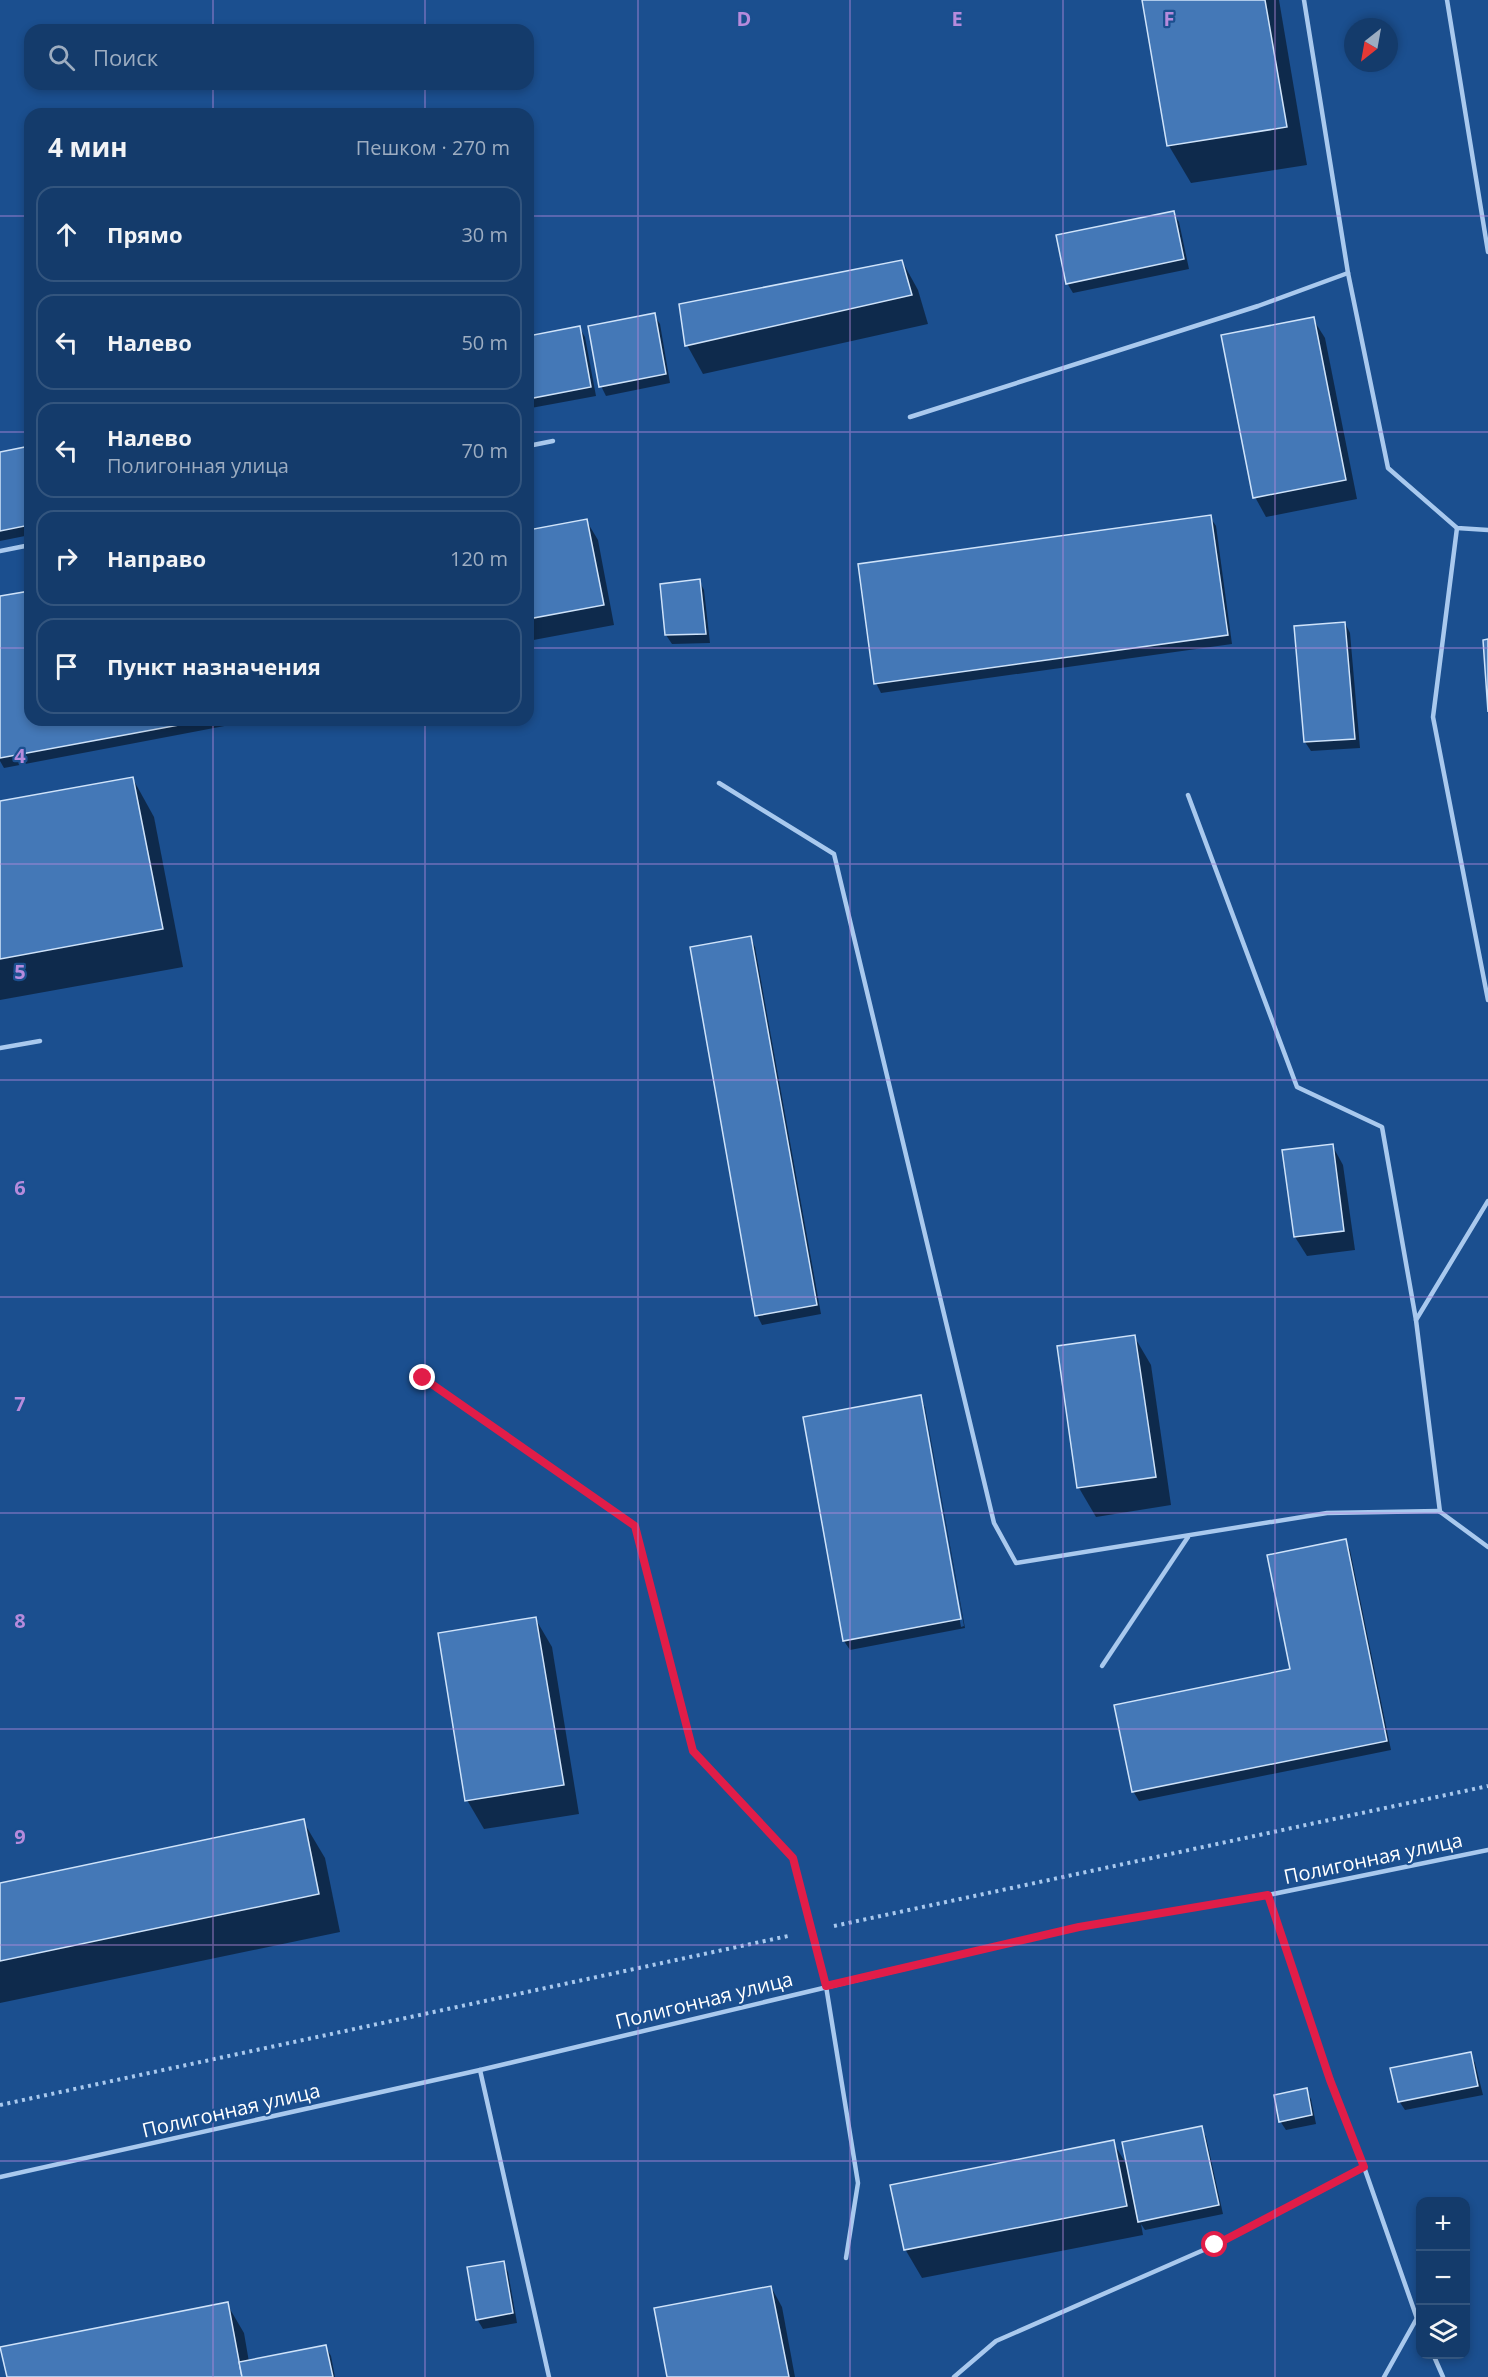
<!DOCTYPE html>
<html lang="ru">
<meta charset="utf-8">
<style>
body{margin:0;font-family:"Open Sans",sans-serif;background:#1d4271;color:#f1f3f6}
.controls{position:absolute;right:18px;bottom:18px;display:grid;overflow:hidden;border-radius:12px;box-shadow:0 3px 9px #0003}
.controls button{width:54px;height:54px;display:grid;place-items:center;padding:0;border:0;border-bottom:2px solid #33557e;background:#143b6b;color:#f1f3f6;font:30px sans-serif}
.compass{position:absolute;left:1344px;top:18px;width:54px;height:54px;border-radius:50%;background:#143b6b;box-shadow:0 3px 9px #0003;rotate:211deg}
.stop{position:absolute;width:18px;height:18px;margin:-14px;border:4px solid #e11d48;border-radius:50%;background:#fff}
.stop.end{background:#e11d48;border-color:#fff;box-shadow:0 2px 6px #0008}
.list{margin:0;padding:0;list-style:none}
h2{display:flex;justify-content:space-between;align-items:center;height:78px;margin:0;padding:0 24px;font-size:26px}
h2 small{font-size:20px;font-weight:400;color:#9dadc1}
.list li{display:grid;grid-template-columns:39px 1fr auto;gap:18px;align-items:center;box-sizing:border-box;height:96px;margin:0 12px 12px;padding:0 12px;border:2px solid #33557e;border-radius:18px}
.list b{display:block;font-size:22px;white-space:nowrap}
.list p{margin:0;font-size:20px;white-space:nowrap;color:#9dadc1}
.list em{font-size:20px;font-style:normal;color:#9dadc1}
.icon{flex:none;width:33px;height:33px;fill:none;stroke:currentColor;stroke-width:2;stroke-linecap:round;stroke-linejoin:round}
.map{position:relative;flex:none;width:1488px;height:2377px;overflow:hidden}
.search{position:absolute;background:#143b6b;box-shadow:0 3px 9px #0003;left:24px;top:24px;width:510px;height:66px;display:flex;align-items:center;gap:15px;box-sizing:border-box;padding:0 21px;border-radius:18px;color:#9dadc1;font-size:22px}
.panel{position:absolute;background:#143b6b;box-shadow:0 3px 9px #0003;left:24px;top:108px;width:510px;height:618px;border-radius:18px}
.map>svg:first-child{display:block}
.shadow{fill:#0007;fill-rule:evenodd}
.building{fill:#4478b7;stroke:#cfe3fa;stroke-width:1.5}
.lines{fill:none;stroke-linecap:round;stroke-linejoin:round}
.path{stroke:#a9c9ee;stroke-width:4;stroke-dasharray:3 4.5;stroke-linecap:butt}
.service{stroke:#a9c9ee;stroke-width:4.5}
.route{stroke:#e11d48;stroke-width:8}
.grid{fill:none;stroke:#b68bdc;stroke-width:1.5;stroke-opacity:0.55}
.labels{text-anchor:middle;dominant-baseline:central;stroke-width:4.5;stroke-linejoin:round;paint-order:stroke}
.street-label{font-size:20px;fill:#fff;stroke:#1b4f8f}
.grid-label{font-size:20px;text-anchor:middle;font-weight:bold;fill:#b68bdc;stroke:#1b4f8f;stroke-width:4.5;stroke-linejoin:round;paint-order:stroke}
</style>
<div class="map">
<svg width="1488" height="2377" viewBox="0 0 1488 2377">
<rect width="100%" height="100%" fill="#1b4f8f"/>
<!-- shadow -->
<g class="shadow">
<path d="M1144,0H1279L1307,165L1191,183L1169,146Z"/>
<path d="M1173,213L1179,222L1189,269L1073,293L1067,283Z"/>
<path d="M902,261L918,290L928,324L703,374L687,345Z"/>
<path d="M654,315L660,324L670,383L606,396L601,386Z"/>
<path d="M1313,319L1325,338L1357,499L1266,517L1255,497Z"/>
<path d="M579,327L585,337L596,396L531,408L528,402V337Z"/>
<path d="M30,448V535L0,541V453Z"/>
<path d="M1210,517L1216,526L1232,644L881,693L876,683Z"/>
<path d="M586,520L598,540L614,625L528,641V531Z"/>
<path d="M699,580L704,590L710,643L672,644L666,635Z"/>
<path d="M30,592V720H256L4,768L0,761V598Z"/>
<path d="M1345,623L1350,633L1360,748L1311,751L1305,742Z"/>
<path d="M133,779L154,817L183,967L0,1000V803Z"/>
<path d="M750,937L755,947L821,1314L762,1325L757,1315Z"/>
<path d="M1332,1145L1343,1165L1355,1250L1307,1256L1295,1237L1284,1152Z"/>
<path d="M1134,1336L1151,1365L1171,1505L1096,1517L1079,1488Z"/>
<path d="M920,1397L925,1407L965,1628L850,1650L844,1641L805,1418ZM921,1405H924L964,1626L961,1627Z"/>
<path d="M1345,1540L1350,1550L1391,1750L1139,1801L1133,1791L1292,1670Z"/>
<path d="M535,1618L552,1647L579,1814L484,1829L467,1800Z"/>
<path d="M303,1821L325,1858L340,1932L0,2003V1885Z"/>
<path d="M1470,2054L1475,2063L1483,2095L1405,2110L1399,2101Z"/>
<path d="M1306,2090L1311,2099L1316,2124L1286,2130L1280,2121Z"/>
<path d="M1201,2127L1206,2137L1223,2214L1145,2230L1141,2224L1143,2235L922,2278L905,2249L1113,2142L1128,2167Z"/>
<path d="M503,2262L508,2272L517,2323L483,2329L477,2319Z"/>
<path d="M771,2287L782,2307L795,2377H669Z"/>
<path d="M227,2304L244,2333L249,2362L326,2347L331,2356L335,2377H8Z"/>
</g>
<!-- building -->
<g class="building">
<path d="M1142,0H1265L1287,127L1167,146Z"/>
<path d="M1174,211L1184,259L1066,284L1056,235Z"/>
<path d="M902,260L912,295L685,346L679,304Z"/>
<path d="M655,313L666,374L599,387L588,326Z"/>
<path d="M1314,317L1346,480L1253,498L1221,335Z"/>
<path d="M580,326L591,387L528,399V336Z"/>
<path d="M30,446V525L0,531V452Z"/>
<path d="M1211,515L1228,635L874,684L858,564Z"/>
<path d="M587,519L604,605L528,619V530Z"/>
<path d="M700,579L706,634L665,635L660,584Z"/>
<path d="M30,591V720H206L0,758V596Z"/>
<path d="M1345,622L1355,739L1304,742L1294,626Z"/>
<path d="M1488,639V712L1483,640Z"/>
<path d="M133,777L163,929L0,959V801Z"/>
<path d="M751,936L817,1305L755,1316L690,947Z"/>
<path d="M1333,1144L1344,1231L1294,1237L1282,1150Z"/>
<path d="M1135,1335L1156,1477L1077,1488L1057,1346Z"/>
<path d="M921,1395L961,1619L843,1641L803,1417Z"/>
<path d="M1346,1539L1387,1741L1132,1792L1114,1705L1290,1669L1267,1555Z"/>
<path d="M536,1617L564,1785L465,1801L438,1633Z"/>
<path d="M304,1819L319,1894L0,1961V1883Z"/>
<path d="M1471,2052L1478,2086L1398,2102L1390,2068Z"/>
<path d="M1307,2088L1312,2115L1279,2122L1274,2095Z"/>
<path d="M1202,2126L1219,2205L1138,2222L1122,2142Z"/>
<path d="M1114,2140L1127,2206L904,2250L890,2185Z"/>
<path d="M504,2261L513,2313L476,2320L467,2267Z"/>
<path d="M771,2286L789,2377H667L654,2308Z"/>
<path d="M228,2302L242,2377H7L0,2347Z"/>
<path d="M326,2345L333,2377H242L239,2362Z"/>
</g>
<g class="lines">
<!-- path -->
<g class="path">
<path d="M834,1926L1488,1786"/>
<path d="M0,2105L788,1936"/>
</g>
<!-- service -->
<g class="service">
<path d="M1304,0L1348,273L1388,468L1457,528L1488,530"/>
<path d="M1447,0L1488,252"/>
<path d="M910,417L1258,306L1348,273"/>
<path d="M528,446L553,441"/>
<path d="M1457,528L1433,717L1488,1000"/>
<path d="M0,551L30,545"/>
<path d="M719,783L834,854L994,1523L1016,1563L1327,1513L1439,1511L1488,1547"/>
<path d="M1188,795L1297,1087L1382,1127L1416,1320"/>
<path d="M0,1048L40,1041"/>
<path d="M423,1378L635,1526L693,1751L793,1858L826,1986L858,2183L846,2258"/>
<path d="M1440,1512L1416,1320L1488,1201"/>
<path d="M1102,1666L1188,1537"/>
<path d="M1268,1895L1330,2081L1364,2167L1420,2327"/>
<path d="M480,2070L549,2377"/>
<path d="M0,2177L480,2070L1079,1927L1268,1895L1488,1850"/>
<path d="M1433,2354L1443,2377"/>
<path d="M954,2377L996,2341L1215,2245L1364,2167"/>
<path d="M1384,2377L1417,2318"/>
</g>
</g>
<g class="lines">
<!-- route -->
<path class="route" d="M423,1378L635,1526L693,1751L793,1858L826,1986L1079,1927L1268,1895L1330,2080L1364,2167L1215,2245"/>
</g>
<!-- grid -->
<path class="grid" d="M213,0V30M425,0V30M638,0V2377M850,0V2377M1063,0V2377M1275,0V2377M213,84V114M425,84V114M0,216H30M528,216H1488M0,432H30M528,432H1488M0,648H30M528,648H1488M213,720V2377M425,720V2377M0,864H1488M0,1080H1488M0,1297H1488M0,1513H1488M0,1729H1488M0,1945H1488M0,2161H1488"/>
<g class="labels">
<!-- street labels -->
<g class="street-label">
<text transform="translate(1373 1858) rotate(-12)">Полигонная улица</text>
<text transform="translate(704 2000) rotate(-14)">Полигонная улица</text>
<text transform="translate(231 2110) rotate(-13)">Полигонная улица</text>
</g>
</g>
<g class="grid-label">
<text x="744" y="26">D</text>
<text x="957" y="26">E</text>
<text x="1169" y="26">F</text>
<text x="20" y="763">4</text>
<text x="20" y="979">5</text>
<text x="20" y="1195">6</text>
<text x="20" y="1411">7</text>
<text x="20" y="1628">8</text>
<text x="20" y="1844">9</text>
</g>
</svg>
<div class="controls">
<button>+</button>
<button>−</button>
<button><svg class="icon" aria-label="layers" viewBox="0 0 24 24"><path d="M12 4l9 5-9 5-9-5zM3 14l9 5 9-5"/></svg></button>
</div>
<svg class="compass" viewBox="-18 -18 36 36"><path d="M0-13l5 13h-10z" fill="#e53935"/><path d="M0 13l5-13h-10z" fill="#9dadc1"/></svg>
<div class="stop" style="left:1215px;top:2245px"></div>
<div class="stop end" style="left:423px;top:1378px"></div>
<div class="search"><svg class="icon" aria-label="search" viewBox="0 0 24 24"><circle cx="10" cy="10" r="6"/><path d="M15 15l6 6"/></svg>Поиск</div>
<section class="panel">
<h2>4 мин<small>Пешком · 270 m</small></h2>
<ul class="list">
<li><svg class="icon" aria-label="ahead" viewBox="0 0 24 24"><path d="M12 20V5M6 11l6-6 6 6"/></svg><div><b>Прямо</b></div><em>30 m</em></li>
<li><svg class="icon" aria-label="left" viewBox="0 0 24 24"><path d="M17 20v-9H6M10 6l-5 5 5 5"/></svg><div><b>Налево</b></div><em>50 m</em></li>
<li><svg class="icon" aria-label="left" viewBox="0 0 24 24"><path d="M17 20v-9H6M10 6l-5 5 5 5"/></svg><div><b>Налево</b><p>Полигонная улица</p></div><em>70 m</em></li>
<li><svg class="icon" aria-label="right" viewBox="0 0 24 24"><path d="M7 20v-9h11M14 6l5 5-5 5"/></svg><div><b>Направо</b></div><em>120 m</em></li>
<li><svg class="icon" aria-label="arrive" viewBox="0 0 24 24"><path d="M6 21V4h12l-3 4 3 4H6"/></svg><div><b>Пункт назначения</b></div></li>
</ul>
</section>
</div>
